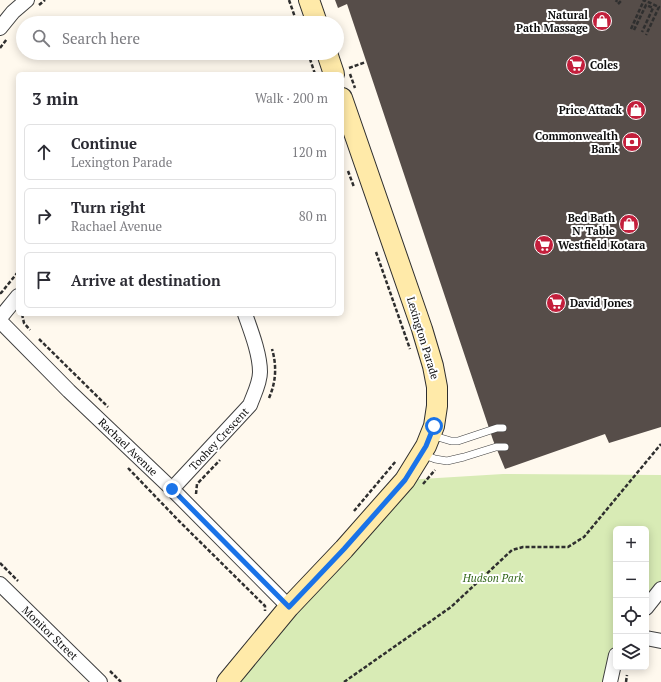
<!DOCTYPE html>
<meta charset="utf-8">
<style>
body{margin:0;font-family:"PT Serif",serif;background:#f2f2f3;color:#2b2b33}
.controls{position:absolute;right:12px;bottom:12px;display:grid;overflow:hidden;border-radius:6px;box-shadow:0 2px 10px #0003}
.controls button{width:36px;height:36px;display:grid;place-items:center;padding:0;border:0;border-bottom:1px solid #e1e1e2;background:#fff;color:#2b2b33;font:20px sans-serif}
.stop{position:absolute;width:12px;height:12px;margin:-9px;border:3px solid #1a73e8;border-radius:50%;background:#fff}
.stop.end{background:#1a73e8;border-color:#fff;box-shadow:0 1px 4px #0008}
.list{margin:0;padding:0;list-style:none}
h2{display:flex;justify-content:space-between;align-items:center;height:52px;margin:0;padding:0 16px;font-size:17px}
h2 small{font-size:13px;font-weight:400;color:#7c7c81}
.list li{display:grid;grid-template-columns:26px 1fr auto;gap:12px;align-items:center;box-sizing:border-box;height:56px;margin:0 8px 8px;padding:0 8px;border:1px solid #e1e1e2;border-radius:6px}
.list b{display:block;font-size:15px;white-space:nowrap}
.list p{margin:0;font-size:13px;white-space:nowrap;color:#7c7c81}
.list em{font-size:13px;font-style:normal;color:#7c7c81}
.icon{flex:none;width:22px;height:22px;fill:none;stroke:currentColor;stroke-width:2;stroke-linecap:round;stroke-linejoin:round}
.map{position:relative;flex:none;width:661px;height:682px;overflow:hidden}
.search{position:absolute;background:#fff;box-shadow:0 2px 10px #0003;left:16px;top:16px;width:328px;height:44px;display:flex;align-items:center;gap:10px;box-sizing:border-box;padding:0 14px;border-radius:22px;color:#7c7c81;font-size:15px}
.panel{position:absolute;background:#fff;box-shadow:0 2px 10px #0003;left:16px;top:72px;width:328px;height:244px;border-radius:6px}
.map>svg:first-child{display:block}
.green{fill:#d8ebb5}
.building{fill:#564d49}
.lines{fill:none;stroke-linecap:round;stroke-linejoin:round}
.lane-casing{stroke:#404040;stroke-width:8}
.street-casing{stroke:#404040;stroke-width:16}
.secondary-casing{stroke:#2f2f2f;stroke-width:22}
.path{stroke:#2f2f2f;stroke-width:2.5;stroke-dasharray:4 2;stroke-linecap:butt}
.lane{stroke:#fff;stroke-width:7}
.street{stroke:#fff;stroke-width:14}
.secondary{stroke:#ffeaa9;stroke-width:20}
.route{stroke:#1a73e8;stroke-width:5}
.labels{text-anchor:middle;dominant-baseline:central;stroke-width:4;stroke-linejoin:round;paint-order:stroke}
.poi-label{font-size:11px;font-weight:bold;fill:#0d0d0d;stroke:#fff;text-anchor:end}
.street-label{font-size:11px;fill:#0d0d0d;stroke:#fff}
.park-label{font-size:11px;font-style:italic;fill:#34681b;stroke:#fff}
</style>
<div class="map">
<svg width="661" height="682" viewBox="0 0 661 682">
<rect width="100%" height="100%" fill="#fff9ee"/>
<!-- green -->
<path class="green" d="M503,474L661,475V589L646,608V529H616V655L610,682H227L405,480Z"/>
<!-- building -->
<path class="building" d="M335,0H661V427L609,443L605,434L505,469L493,440L347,4L338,8Z"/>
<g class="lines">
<!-- lane casing -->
<g class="lane-casing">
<g id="lane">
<path d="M431,435L451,441H458L497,428H503"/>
<path d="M422,454L435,459L447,461L464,457L496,447H505"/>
</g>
</g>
<!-- street casing -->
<g class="street-casing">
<g id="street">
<path d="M0,28L13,12L27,0"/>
<path d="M0,318L18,296"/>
<path d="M0,321L69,391L172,489L289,607"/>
<path d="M172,489L250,405C254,394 260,383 260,372C260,354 251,331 245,314"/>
<path d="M0,584L100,682"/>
<path d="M646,608L661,589"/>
<path d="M646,638L661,641"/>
<path d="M610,682L616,655"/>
</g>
</g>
<!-- secondary casing -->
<g class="secondary-casing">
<g id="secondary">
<path d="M309,0L317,23"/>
<path d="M327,53L334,74"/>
<path d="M227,682L289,607L344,549L405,480L426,446L434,426L437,406V387L433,366L422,329L342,98"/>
</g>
</g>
<!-- path -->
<g class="path">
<path d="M289,0L297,23"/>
<path d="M616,2L617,0"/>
<path d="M618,4L622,0"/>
<path d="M39,5L45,0"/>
<path d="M631,29L644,0L659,7L646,35"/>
<path d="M634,30L646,5L653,8L642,32"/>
<path d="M0,48L7,39"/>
<path d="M308,53L315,74"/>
<path d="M349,68L366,62"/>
<path d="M350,74L355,88"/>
<path d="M348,171L354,187"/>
<path d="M376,252L410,349"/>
<path d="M0,293H1L18,272"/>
<path d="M22,314L24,323L30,330"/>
<path d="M39,339L108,407"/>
<path d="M269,398C276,382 277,366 272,349"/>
<path d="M128,468L179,521L265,606V611"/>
<path d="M423,484L435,470"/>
<path d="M196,494L197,484L220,460"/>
<path d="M354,511L396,461"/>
<path d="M0,563L18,581"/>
<path d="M110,671L121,682"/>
<path d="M344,682L451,607L512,550L523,547H568L584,537L661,444"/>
<path d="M626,682L627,675"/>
</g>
<!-- lane -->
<use href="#lane" class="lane"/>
<!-- street -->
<use href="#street" class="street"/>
<!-- secondary -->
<use href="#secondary" class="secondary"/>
</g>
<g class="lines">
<!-- route -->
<path class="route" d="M172,489L289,607L344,549L405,480L426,446L434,426"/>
</g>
<!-- icons -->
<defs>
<g id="shop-disc" transform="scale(1)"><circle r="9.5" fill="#c31f3c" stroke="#fff"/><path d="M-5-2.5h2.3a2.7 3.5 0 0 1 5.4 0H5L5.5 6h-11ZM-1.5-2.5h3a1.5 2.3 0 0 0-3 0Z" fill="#fff"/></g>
<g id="supermarket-disc" transform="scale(1)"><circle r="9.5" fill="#c31f3c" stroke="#fff"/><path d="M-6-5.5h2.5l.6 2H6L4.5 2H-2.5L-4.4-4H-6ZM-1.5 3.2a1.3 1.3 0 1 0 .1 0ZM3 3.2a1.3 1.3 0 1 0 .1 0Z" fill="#fff"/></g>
<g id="bank-disc" transform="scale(1)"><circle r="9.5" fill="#c31f3c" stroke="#fff"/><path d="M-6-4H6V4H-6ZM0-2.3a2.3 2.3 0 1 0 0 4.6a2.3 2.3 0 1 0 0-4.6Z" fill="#fff"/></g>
</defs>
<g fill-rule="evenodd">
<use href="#shop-disc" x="602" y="21"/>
<use href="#supermarket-disc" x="576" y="65"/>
<use href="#shop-disc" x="636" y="110"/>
<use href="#bank-disc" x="632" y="142"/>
<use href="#shop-disc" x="629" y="224"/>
<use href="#supermarket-disc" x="544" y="245"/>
<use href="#supermarket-disc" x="556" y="303"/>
</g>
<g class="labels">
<!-- poi labels -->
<g class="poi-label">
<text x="588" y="15">Natural<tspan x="588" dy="13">Path Massage</tspan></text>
<text x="590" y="65" text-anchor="start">Coles</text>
<text x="622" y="110">Price Attack</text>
<text x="618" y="136">Commonwealth<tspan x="618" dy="13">Bank</tspan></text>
<text x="615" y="218">Bed Bath<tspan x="615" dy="13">N' Table</tspan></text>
<text x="558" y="245" text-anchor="start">Westfield Kotara</text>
<text x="570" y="303" text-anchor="start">David Jones</text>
</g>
<!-- street labels -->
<g class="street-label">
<text transform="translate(423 338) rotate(73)">Lexington Parade</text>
<text transform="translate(219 439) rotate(-47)">Toohey Crescent</text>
<text transform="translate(128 447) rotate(44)">Rachael Avenue</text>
<text transform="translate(50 633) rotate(44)">Monitor Street</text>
</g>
<!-- park labels -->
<g class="park-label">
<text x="493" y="578">Hudson Park</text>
</g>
</g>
</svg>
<div class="controls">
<button>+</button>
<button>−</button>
<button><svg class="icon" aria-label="locate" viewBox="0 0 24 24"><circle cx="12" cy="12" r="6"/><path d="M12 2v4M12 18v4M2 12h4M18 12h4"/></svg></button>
<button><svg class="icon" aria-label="layers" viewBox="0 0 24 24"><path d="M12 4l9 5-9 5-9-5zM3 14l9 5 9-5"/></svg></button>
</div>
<div class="stop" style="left:434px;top:426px"></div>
<div class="stop end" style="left:172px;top:489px"></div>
<div class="search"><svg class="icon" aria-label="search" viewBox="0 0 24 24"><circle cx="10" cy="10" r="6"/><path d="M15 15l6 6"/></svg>Search here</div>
<section class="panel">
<h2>3 min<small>Walk · 200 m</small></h2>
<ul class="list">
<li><svg class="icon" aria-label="ahead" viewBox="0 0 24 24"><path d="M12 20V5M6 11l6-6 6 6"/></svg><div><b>Continue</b><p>Lexington Parade</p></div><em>120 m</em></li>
<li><svg class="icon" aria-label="right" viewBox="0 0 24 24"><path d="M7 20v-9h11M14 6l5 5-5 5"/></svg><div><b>Turn right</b><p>Rachael Avenue</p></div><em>80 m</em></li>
<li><svg class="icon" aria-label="arrive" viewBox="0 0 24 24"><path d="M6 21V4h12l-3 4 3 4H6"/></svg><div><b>Arrive at destination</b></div></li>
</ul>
</section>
</div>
